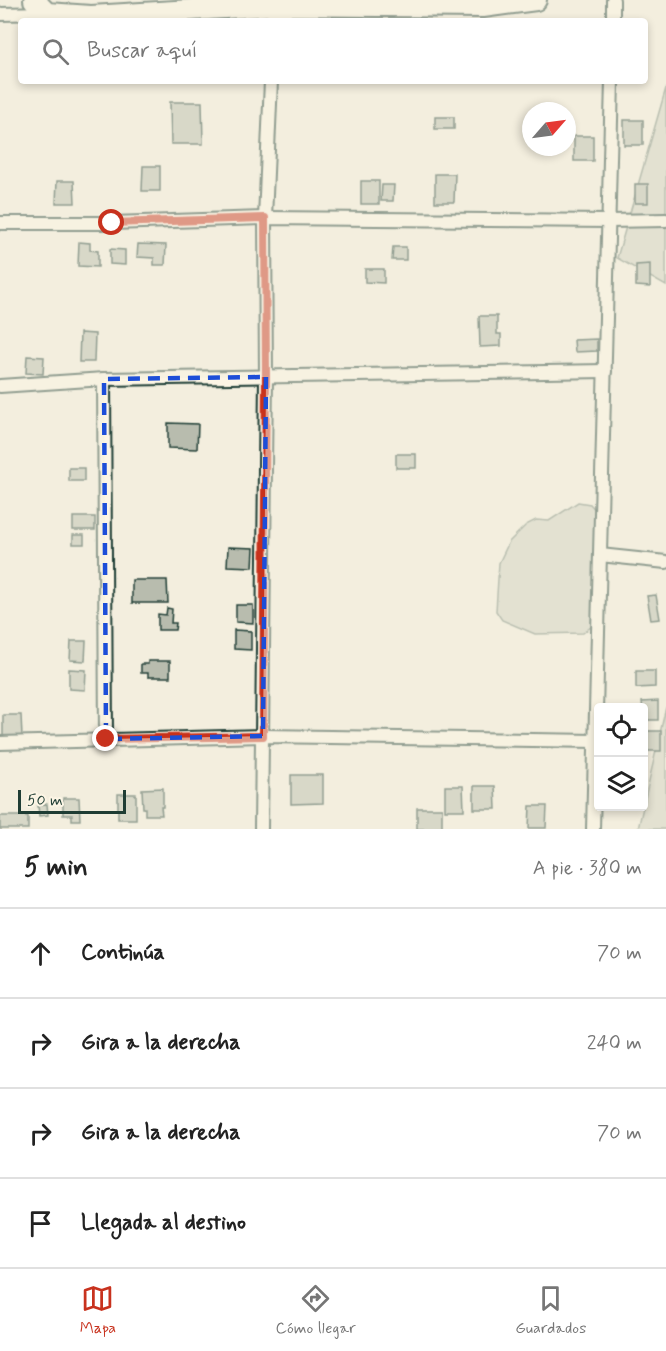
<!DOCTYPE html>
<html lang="es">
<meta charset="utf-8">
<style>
body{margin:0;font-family:Mynerve,sans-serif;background:#f6f6f6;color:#222}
.controls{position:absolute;right:18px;bottom:18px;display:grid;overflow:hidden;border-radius:6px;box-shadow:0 3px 9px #0003}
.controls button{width:54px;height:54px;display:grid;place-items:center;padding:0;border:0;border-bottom:2px solid #e0e0e0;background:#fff;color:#222;font:30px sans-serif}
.compass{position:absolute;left:522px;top:102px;width:54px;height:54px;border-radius:50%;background:#fff;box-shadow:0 3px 9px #0003;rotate:62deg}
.scale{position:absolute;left:18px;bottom:15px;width:108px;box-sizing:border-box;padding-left:6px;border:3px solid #1f3d34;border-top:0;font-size:16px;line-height:21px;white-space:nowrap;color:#1f3d34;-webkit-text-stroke:4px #fcf5e5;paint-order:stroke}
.stop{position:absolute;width:18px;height:18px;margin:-14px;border:4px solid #c8321e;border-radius:50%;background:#fff}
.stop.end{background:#c8321e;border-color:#fff;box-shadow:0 2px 6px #0008}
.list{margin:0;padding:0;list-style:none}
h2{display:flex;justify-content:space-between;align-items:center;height:78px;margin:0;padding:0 24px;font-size:26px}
h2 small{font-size:20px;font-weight:400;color:#767676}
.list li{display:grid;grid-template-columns:39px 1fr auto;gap:18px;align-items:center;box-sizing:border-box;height:90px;padding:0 24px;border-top:2px solid #e0e0e0}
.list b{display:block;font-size:22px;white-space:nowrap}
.list em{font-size:20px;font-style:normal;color:#767676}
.icon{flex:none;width:33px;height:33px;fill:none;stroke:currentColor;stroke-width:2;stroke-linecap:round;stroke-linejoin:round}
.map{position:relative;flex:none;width:666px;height:829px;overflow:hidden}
.search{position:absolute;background:#fff;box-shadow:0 3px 9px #0003;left:18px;right:18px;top:18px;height:66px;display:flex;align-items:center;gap:15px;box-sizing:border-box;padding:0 21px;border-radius:6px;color:#767676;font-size:22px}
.sheet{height:438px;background:#fff}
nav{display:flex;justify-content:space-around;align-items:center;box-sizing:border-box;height:84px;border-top:2px solid #e0e0e0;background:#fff;font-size:16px;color:#767676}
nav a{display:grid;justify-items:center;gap:3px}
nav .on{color:#c8321e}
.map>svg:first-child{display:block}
.green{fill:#d0d1c2;stroke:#78877b;stroke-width:1.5}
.building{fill:#b8bcae;stroke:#1f3d34;stroke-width:1.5}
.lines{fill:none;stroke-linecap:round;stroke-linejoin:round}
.minor-casing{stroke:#1f3d34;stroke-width:16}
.primary-casing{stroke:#1f3d34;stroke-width:24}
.minor{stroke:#fcf5e5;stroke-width:12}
.primary{stroke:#fcf5e5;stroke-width:20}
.route{stroke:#c8321e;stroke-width:8}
.marked{fill:none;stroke:#1d4ed8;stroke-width:4.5;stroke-dasharray:12 8;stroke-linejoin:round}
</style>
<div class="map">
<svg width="666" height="829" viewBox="0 0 666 829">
<rect width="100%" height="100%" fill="#f3eede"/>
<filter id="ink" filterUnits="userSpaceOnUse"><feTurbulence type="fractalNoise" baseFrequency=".0167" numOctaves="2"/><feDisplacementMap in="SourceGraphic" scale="12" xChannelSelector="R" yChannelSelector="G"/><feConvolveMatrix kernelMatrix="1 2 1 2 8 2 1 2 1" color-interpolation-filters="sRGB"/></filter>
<g filter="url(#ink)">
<!-- green -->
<g class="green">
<path d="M666,88V286L617,258Z"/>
<path d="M578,502L590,504L599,514L604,550L593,576L592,626L583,633L535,634L502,620L496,611L499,563L509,542L526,525L536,520L549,521Z"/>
<path d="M666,707V829H638Z"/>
</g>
<!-- building -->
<g class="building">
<path d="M170,102H202L203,144H171Z"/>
<rect x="435" y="117" width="19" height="12"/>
<rect x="624" y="120" width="19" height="25"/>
<rect x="574" y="136" width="19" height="25"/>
<path d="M143,166H160V191H142Z"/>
<path d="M435,174H455L454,202H435Z"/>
<path d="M57,181H74L75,203H56Z"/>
<rect x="361" y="181" width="18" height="23"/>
<rect x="635" y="184" width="13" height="19"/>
<path d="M382,185H394L393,201H381Z"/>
<path d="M79,242L90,243V250L98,251V267L78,266Z"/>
<path d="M138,244L166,245L165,265H154V258L137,257Z"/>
<path d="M393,247H406V260H392Z"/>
<path d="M110,249L125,250V265L110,264Z"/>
<path d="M650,264V287L636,286V265Z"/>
<path d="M365,269H384V283L365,282Z"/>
<path d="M479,316H497V334H501V346L480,347Z"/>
<path d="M80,333L95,334L94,362H79Z"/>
<path d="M597,339V351L575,352L574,340Z"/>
<path d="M27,356L44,357L43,374L26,373Z"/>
<path d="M168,423L198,424L197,449L168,448Z"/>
<rect x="396" y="454" width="20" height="14"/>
<rect x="69" y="468" width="15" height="13"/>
<rect x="73" y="517" width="22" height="13"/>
<rect x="73" y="535" width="11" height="9"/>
<path d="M228,547L254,548L253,567L227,566Z"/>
<path d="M132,580H167L168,603H132Z"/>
<path d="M656,595L660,619L651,620L647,596Z"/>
<path d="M236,605H253V623L236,622Z"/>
<path d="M167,608L172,609L171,623H176L175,630H158V614L166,615Z"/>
<path d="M234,630L251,631V650L234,649Z"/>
<path d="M71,641H86L85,661L70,660Z"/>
<path d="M148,661H170V677H148V673H141V664H148Z"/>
<path d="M69,669L86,670L85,690L69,689Z"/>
<path d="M636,671H655V687L636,688Z"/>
<path d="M658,701V720H644L642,702Z"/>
<path d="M3,715H21L22,737H3Z"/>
<path d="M647,731H661V751H644V742H647Z"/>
<path d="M291,775H323V803L291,804Z"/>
<path d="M445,786H463L464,810H445Z"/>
<path d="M474,786H495L496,809H474Z"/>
<path d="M163,788V807H161L162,815H145V808H143L142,789Z"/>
<rect x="118" y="794" width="18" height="25"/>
<path d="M63,798H79L80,820H72V815H63Z"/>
<path d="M47,804L48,815L39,816L38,805Z"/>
<path d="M530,806H547L546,828H529Z"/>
<rect x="417" y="808" width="25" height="21"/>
<rect x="0" y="816" width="28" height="13"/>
</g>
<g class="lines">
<!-- minor casing -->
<g class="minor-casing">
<g id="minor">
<path d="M0,14L47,13"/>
<path d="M273,21L274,5"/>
<path d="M613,21V0"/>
<path d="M0,223H112L265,218L608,221L666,220"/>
<path d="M104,379L106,739"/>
<path d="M0,386L104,379L605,371"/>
<path d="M600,555L666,562"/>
<path d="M0,743L263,736L596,741"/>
<path d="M261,829L266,377L265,218L271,81"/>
<path d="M593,829L612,81"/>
</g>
</g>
<!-- primary casing -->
<g class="primary-casing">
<path id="primary" d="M34,0L47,13L91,16L274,5L483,7L536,0"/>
</g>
<!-- minor -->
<use href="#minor" class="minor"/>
<!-- primary -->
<use href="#primary" class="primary"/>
</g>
</g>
<g class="lines" filter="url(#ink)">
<!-- route -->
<path class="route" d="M106,739L263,736L266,377L265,218L112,223"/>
</g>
<!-- marked area -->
<path d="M0 0H666V829H0ZM266,377L263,736L106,739L104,379Z" fill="#f3eede" fill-opacity=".55" fill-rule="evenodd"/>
<path class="marked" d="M266,377L263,736L106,739L104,379Z"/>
</svg>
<div class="controls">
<button><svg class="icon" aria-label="locate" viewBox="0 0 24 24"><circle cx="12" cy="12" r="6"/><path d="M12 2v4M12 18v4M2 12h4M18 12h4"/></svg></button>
<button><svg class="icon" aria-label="layers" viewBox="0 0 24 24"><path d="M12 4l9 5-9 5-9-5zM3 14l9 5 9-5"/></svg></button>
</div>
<svg class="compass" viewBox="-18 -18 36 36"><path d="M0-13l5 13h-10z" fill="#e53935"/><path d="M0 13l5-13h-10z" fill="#767676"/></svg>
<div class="scale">50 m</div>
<div class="stop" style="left:112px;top:223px"></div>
<div class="stop end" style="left:106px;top:739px"></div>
<div class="search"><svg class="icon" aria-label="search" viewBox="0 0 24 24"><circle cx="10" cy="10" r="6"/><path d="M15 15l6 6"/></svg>Buscar aquí</div>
</div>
<section class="sheet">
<h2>5 min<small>A pie · 380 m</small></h2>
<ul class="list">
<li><svg class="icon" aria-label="ahead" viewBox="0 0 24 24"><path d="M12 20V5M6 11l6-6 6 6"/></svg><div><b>Continúa</b></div><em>70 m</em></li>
<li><svg class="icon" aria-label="right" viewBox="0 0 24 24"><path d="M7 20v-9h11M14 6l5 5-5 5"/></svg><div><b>Gira a la derecha</b></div><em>240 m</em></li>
<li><svg class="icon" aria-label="right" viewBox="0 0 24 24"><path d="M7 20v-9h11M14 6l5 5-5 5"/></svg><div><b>Gira a la derecha</b></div><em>70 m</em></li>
<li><svg class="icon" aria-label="arrive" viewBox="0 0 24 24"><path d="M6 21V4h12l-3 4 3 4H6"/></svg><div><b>Llegada al destino</b></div></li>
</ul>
</section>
<nav>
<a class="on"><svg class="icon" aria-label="map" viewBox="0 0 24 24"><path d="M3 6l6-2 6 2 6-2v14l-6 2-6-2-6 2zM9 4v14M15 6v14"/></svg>Mapa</a>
<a><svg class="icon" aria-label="directions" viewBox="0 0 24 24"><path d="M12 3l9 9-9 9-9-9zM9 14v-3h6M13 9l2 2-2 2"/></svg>Cómo llegar</a>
<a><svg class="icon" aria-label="saved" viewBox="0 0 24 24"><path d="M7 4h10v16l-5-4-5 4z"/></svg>Guardados</a>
</nav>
